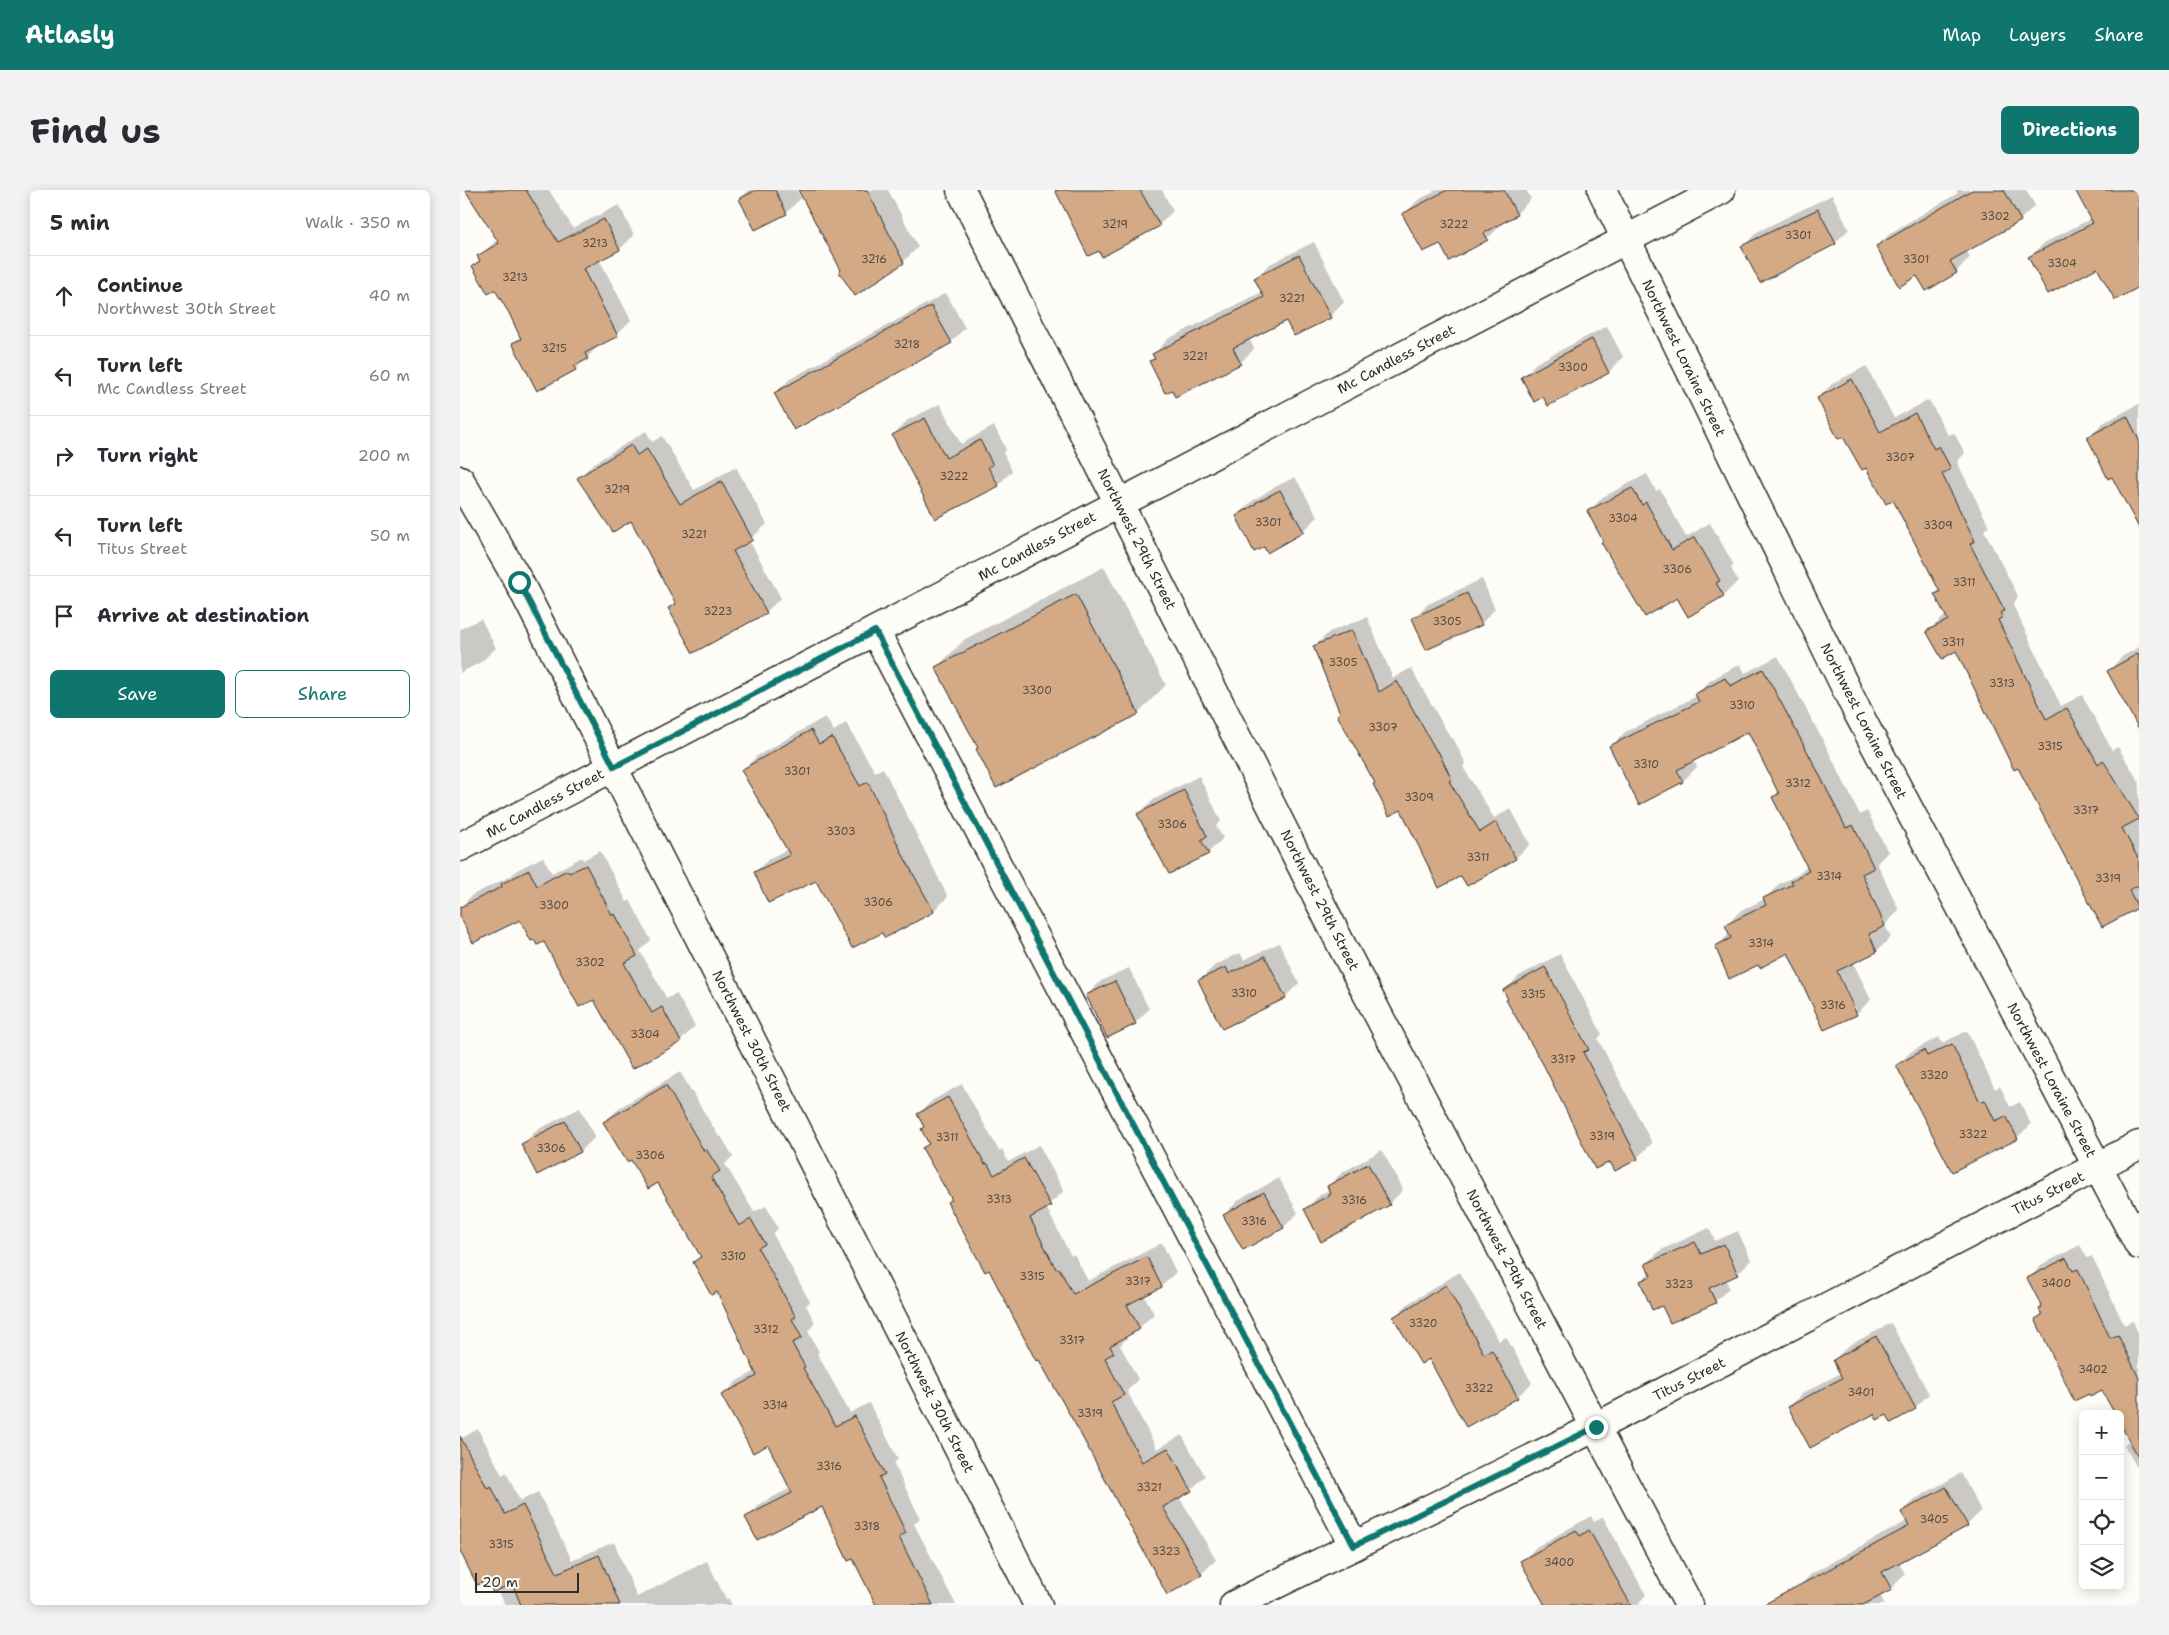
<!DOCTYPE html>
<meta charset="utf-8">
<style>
body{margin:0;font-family:"Shantell Sans",sans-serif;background:#f2f2f3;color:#2b2b33}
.controls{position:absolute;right:15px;bottom:15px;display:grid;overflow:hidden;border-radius:8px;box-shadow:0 2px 12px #0003}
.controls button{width:45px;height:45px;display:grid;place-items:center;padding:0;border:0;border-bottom:1px solid #e1e1e2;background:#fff;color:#2b2b33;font:25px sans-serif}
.scale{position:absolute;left:15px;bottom:12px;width:104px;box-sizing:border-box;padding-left:5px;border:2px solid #2b2b2b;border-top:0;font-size:14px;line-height:18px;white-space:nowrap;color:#2b2b2b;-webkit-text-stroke:4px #fdfcf7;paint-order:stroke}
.stop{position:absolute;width:15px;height:15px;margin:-11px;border:4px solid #0f766e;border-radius:50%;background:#fff}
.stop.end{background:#0f766e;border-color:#fff;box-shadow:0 1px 5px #0008}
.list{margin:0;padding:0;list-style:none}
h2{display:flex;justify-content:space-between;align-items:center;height:65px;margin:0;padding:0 20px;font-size:21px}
h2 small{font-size:16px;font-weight:400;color:#7c7c81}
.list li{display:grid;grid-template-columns:32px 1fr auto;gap:15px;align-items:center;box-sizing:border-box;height:80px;padding:0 20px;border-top:1px solid #e1e1e2}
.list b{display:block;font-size:19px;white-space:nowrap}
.list p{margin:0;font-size:16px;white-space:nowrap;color:#7c7c81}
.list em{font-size:16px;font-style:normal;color:#7c7c81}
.actions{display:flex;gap:10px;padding:15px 20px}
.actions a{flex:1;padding:11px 0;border:1px solid #0f766e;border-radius:8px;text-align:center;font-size:18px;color:#0f766e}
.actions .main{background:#0f766e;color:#fff}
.icon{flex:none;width:28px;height:28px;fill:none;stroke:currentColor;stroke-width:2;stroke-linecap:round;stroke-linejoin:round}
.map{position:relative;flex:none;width:1679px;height:1415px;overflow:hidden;border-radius:8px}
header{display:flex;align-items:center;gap:30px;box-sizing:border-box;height:70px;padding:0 25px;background:#0f766e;color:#fff}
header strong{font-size:24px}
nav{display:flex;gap:28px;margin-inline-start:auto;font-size:18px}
.intro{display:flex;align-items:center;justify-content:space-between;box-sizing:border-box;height:120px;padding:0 30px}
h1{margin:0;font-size:35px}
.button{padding:12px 22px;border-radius:8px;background:#0f766e;color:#fff;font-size:18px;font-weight:700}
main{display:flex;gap:30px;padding:0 30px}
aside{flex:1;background:#fff;border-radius:8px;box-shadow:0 2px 12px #0003}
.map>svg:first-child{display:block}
.shadow{fill:#0003;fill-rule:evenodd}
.building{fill:#d3aa85;stroke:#2b2b2b}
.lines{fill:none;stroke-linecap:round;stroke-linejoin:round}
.minor-casing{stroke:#2b2b2b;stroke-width:31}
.minor{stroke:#fdfcf7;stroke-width:28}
.route{stroke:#0f766e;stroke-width:6}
.labels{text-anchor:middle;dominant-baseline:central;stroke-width:4;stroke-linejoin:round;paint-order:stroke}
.number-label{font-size:11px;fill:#554b42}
.street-label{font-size:14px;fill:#2b2b2b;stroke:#fdfcf7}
</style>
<header>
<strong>Atlasly</strong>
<nav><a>Map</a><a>Layers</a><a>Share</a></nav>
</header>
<div class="intro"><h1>Find us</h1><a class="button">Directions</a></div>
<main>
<aside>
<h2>5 min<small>Walk · 350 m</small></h2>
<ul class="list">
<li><svg class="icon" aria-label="ahead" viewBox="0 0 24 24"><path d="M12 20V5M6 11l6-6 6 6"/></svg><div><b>Continue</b><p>Northwest 30th Street</p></div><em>40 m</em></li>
<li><svg class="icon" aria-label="left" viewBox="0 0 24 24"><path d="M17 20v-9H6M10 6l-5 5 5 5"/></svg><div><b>Turn left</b><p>Mc Candless Street</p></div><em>60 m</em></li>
<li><svg class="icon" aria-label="right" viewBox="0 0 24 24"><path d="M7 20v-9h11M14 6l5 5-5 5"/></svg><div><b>Turn right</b></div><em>200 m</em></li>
<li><svg class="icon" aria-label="left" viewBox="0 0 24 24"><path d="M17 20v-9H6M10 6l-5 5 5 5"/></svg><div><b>Turn left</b><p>Titus Street</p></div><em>50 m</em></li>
<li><svg class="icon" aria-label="arrive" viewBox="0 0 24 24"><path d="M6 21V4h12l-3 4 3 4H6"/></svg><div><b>Arrive at destination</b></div></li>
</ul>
<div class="actions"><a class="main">Save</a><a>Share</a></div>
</aside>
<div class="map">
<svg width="1679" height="1415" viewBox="0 0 1679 1415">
<rect width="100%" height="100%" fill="#fdfcf7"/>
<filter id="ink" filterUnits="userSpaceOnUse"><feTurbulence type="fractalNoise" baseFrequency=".02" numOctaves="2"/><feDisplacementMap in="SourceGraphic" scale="10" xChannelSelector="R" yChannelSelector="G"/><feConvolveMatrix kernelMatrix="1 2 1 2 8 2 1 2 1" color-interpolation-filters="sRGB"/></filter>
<g filter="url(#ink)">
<!-- shadow -->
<g class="shadow">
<path d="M7,0H89L113,38L159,15L174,45L160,59L139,69L171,130L157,144L141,153L116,179L78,199L54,153L61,146L50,123L36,98L13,76L20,69L19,66L38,49Z"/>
<path d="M289,0H336L341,8L326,23L295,38L280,9Z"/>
<path d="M343,0H428L458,57L443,72L382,80Z"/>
<path d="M597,0H702L713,21L699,35Z"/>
<path d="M973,0H1066L1071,9L1056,24L1040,32L1041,35L1027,49L980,52L944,24L958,10L974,2Z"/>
<path d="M1496,0H1566L1575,15L1560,30L1506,60L1510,67L1496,82L1458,84L1417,56L1432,42L1498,3Z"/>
<path d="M1617,0H1679V89L1638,76L1570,67L1584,53L1632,28Z"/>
<path d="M1372,5L1389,39L1375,53L1283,57L1297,42Z"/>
<path d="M854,52L884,112L870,127L827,130L789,148L794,159L780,173L712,198L691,171L695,167L694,164L708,149L802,102L795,88L810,74Z"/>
<path d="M486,103L505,138L491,152L315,203L330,189Z"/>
<path d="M1147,136L1163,167L1149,182L1088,214L1083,205L1062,188L1076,173Z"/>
<path d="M1406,176L1434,228L1469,210L1488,245L1494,243L1505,263L1497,272L1529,336L1524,340L1558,406L1553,415L1601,516L1622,505L1652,560L1658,557L1679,592V716L1642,735L1497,460L1468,441L1487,424L1476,405L1480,400L1434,308L1407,276L1358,208L1372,194Z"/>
<path d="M480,214L501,254L534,236L546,259L543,263L552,281L538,295L433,245L448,230Z"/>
<path d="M1679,214V336L1652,285L1628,247L1643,233Z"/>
<path d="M186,241L192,252L202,246L234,300L276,277L307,334L289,350L321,408L306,422L210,418L216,411L171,329L119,288L133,274Z"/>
<path d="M1187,284L1196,301L1200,299L1226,347L1250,333L1274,375L1271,378L1278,391L1264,405L1229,425L1217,407L1145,350L1129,321L1143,307Z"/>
<path d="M835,287L858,327L843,341L804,355L777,326L791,312L811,299Z"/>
<path d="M644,377L706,495L678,523L519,558L477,477L505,449Z"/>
<path d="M1022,389L1035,419L1021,434L953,428L968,414Z"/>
<path d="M907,427L933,488L951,478L991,549L993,548L1006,574L1003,577L1034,628L1051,619L1070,654L1056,668L1008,695L1002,684L916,592L881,523L854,457L869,442Z"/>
<path d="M21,429L36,458L21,472L0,483V439Z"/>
<path d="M1679,457V502L1648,481L1663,466Z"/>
<path d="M1318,466L1368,560L1400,625L1407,621L1428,662L1417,673L1439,720L1425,735L1431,747L1417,761L1393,772L1411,810L1396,824L1329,761L1256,757L1270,743L1266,736L1280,721L1305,709L1319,694L1339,684L1347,676L1313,607L1319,602L1288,540L1233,570L1237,577L1223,591L1151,557L1165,542L1237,506L1236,504L1251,490L1280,474L1285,483ZM1375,775L1396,820H1393L1373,776Z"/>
<path d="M365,527L374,541L386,533L415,582L423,578L488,707L473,721L426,746L422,741L357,689L295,682L310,668L328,659L283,580L297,566Z"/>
<path d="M739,586L761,631L756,636L763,648L748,663L710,683L678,624L693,610Z"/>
<path d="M140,661L167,712L170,710L191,750L180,761L207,809L216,803L235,836L220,851L173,877L134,808L85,750L60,728L0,723V718L12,705L51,686L57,680L83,667L92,683L122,667L123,670Z"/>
<path d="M819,753L839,793L825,807L740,790L754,776L780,763L784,770Z"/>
<path d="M1100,764L1142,844L1138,849L1192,953L1177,968L1084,874L1045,800L1059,786Z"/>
<path d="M669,778L689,819L675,833L627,805L641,791Z"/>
<path d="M1507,841L1535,899L1540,896L1550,917L1560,912L1571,934L1557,948L1437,875L1452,861L1479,847L1482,853Z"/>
<path d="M220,882L259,947L261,946L273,966L265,974L294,1022L306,1016L318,1038L313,1044L350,1112L346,1115L355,1133L348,1141L359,1162L357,1163L390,1223L409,1213L438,1269L434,1274L460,1328L454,1334L496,1415H417L393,1367L363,1315L287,1328L301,1313L331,1298L308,1254L263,1205L277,1191L296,1181L257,1100L234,1072L241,1065L198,991L171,968L145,932L159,918Z"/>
<path d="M502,894L539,961L542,959L548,972L579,955L604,1001L586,1017L611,1066L614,1064L628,1091L702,1053L716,1082L702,1096L684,1105L694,1124L679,1138L666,1146L667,1148L660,1155L678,1189L667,1201L697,1259L722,1245L745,1286L731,1300L719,1307L756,1370L741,1384L620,1241L529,1079L489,1012L492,1009L464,958L469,952L465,937L458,924L473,910Z"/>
<path d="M120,918L135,947L121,961L77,983L62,955L77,940Z"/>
<path d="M922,960L943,1000L929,1014L845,1019L860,1005L870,999L868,996L883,982Z"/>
<path d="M819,988L838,1023L824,1037L784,1059L764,1025L779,1010Z"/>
<path d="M1249,1038L1255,1051L1278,1041L1291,1070L1277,1084L1266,1089L1269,1098L1255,1112L1203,1114L1181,1091L1190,1082L1186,1074L1201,1060Z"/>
<path d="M1620,1055L1627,1068L1632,1066L1664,1135L1673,1131L1679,1145V1281L1664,1255L1670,1249L1660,1224L1643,1200L1577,1129L1582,1123L1583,1116L1569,1088L1583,1074Z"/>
<path d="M1000,1082L1039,1151L1046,1147L1072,1193L1057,1207L1007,1235L970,1167L934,1127L949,1113Z"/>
<path d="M1431,1133L1469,1204L1455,1218L1428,1223L1329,1217L1343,1203L1381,1183L1374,1170L1388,1156Z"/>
<path d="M18,1239L42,1285L46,1282L60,1311L78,1302L112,1370L154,1352L177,1407L247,1371L266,1409L268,1408L272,1415H45L38,1399L0,1359V1249Z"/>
<path d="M1501,1283L1521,1321L1507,1335L1439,1372L1445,1384L1431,1399L1420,1405L1425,1415H1347L1338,1398L1352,1383L1447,1331L1442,1322L1457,1308Z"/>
<path d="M1131,1326L1134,1332L1143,1327L1186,1405L1179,1412L1180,1415H1080L1085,1412L1062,1372L1076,1357Z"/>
</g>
<!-- building -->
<g class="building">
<path d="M5,0H66L98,52L144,29L160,60L123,79L158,146L125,163L128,169L114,176L116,180L77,201L52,153L61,149L49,123L35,100L28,104L12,76L20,71L17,66L39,53Z"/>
<path d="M296,0H315L327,24L295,40L279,9Z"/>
<path d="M338,0H407L444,73L395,106L379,82L381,80Z"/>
<path d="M595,0H680L700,36L642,67L639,61L628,66Z"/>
<path d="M987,0H1044L1057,25L1024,43L1028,50L989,71L980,54L963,62L942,24Z"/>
<path d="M1512,0H1544L1561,31L1490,71L1497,83L1466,101L1457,86L1439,97L1416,56Z"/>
<path d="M1615,0H1679V97L1655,110L1637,78L1588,104L1568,67L1633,33Z"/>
<path d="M1358,19L1376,54L1300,93L1281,56Z"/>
<path d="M839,65L871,128L834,146L826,131L773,158L781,174L715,207L712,200L705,203L689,171L695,169L692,164L804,107L794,88Z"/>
<path d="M471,116L492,153L334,240L314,203Z"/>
<path d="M1132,149L1149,183L1088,216L1083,207L1074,212L1061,187Z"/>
<path d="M1392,189L1420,242L1455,223L1474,259L1479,256L1491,279L1482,284L1515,351L1510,354L1545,421L1540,423L1543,427L1538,430L1586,529L1607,518L1638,574L1643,570L1679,629L1662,638L1679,670V695L1669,700L1678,718L1642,737L1558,578L1554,580L1496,461L1482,469L1466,441L1488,430L1474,404L1480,402L1433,310L1426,314L1406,278L1402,280L1383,247L1378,249L1357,208Z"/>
<path d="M1667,226L1679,250V338L1652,287L1648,289L1627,247Z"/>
<path d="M465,228L486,268L520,250L533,275L528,277L539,296L475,329L432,245Z"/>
<path d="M171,255L177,265L187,259L220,314L261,291L293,350L273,361L307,423L233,463L208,418L216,414L171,331L153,342L117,288Z"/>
<path d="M1172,298L1182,315L1186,312L1212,360L1235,347L1260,391L1256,393L1264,406L1228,427L1217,408L1185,427L1141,352L1143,351L1127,321Z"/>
<path d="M820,300L844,342L807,363L804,357L794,362L776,326L796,314L795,313Z"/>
<path d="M1007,403L1022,435L966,460L952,428Z"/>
<path d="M616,404L679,524L536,598L516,559L518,558L475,477Z"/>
<path d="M892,440L919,502L937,491L977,562L978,561L992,590L989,591L1020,642L1036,632L1056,669L1007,696L1001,686L979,698L941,620L929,626L913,594L915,593L877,525L880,523L853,456Z"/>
<path d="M1679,463V539L1647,481Z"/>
<path d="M1303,479L1354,574L1386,638L1393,635L1414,678L1402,684L1425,736L1409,744L1417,762L1377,781L1397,825L1364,840L1328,763L1300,778L1298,775L1269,789L1255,756L1271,748L1265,735L1306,715L1303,708L1333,694L1331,691L1349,681L1312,607L1319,604L1288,542L1217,580L1223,592L1179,615L1149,556L1239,512L1235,504L1265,488L1270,496Z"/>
<path d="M351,540L359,554L372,547L400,596L408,592L443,665L474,722L425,748L422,743L392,758L356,691L308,713L294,682L330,665L281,580Z"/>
<path d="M724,600L747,646L741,650L749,664L709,684L677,624Z"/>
<path d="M126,675L152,725L155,724L177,766L164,773L192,823L202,817L221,852L172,879L134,810L119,817L84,752L77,755L74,750L71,751L60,730L13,753L0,726V717L42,697L41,694L69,680L77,696L107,680L109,683Z"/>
<path d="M805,766L826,808L762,839L738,790L766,777L769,784Z"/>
<path d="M1085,777L1129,860L1123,862L1178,969L1155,981L1150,972L1135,979L1083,874L1046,810L1048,809L1043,800Z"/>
<path d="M655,791L676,834L647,848L626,805Z"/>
<path d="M1492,854L1520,912L1525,910L1535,931L1546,926L1558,949L1492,982L1436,875L1464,860L1467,866Z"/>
<path d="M206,895L244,961L246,959L260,981L251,987L279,1036L291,1029L305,1054L298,1058L336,1127L332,1129L342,1148L332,1153L345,1177L343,1178L375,1236L395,1226L425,1284L419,1287L446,1343L439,1347L473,1415H416L393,1369L388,1371L362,1317L297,1350L285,1327L332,1303L308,1255L293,1263L261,1205L297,1186L257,1102L251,1105L233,1072L241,1067L198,993L188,999L171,970L167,972L143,932Z"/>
<path d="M488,907L525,974L527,973L534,985L564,968L591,1016L570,1028L596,1079L599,1078L613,1104L687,1067L702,1097L667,1115L680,1139L650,1156L654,1163L645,1168L664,1205L651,1212L682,1272L708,1258L732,1301L703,1317L742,1385L707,1405L619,1241L579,1170L576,1171L529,1080L525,1082L487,1012L492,1010L462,958L469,954L461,939L464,937L457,924Z"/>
<path d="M105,931L121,962L77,985L61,954Z"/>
<path d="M908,974L930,1015L861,1052L844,1019L871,1004L867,996Z"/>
<path d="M804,1002L824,1038L783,1060L763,1025Z"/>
<path d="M1235,1052L1241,1064L1264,1054L1278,1085L1249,1098L1256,1113L1210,1133L1202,1116L1192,1120L1180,1091L1191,1086L1185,1074Z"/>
<path d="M1606,1068L1613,1081L1618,1079L1650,1148L1658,1145L1679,1188V1268L1660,1234V1224H1655L1642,1201L1630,1207L1629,1204L1614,1211L1575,1129L1582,1125L1579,1119L1582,1117L1567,1088Z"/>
<path d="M986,1095L1024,1164L1032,1160L1058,1208L1006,1237L969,1169L961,1174L933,1127Z"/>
<path d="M1416,1146L1456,1219L1431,1233L1427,1225L1417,1230L1414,1224L1350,1258L1328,1217L1382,1188L1373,1170Z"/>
<path d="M0,1246L27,1298L31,1296L45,1324L63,1315L97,1383L139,1365L160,1415H61L52,1393L33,1403L27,1390L17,1395L0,1361Z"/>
<path d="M1486,1297L1508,1336L1422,1382L1432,1400L1403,1415H1303L1449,1336L1441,1322Z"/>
<path d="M1116,1340L1120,1346L1129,1340L1171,1415H1085L1060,1371Z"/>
</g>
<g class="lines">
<!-- minor casing -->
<g class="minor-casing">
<g id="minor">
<path d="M501,0L882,756L1229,1415"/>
<path d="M1142,0L1397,521L1679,1055"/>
<path d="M0,290L59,392L578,1415"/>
<path d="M415,441L894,1356"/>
<path d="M0,657L1261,0"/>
<path d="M774,1415L1136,1237L1679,955"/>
</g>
</g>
<!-- minor -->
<use href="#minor" class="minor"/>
</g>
</g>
<g class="lines" filter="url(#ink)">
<!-- route -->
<path class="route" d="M59,392L154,577L415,441L894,1356L1136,1237"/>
</g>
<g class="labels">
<!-- number labels -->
<g class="number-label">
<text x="1535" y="26">3302</text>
<text x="655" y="34">3219</text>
<text x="994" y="34">3222</text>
<text x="1338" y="45">3301</text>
<text x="135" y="53">3213</text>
<text x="414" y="69">3216</text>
<text x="1456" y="69">3301</text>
<text x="1602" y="73">3304</text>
<text x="55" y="87">3213</text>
<text x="832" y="108">3221</text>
<text x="447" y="154">3218</text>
<text x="94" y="158">3215</text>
<text x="735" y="166">3221</text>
<text x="1113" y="177">3300</text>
<text x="1440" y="267">3307</text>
<text x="494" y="286">3222</text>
<text x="157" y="299">3219</text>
<text x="1163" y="328">3304</text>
<text x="808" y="332">3301</text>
<text x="1478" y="335">3309</text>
<text x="234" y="344">3221</text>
<text x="1217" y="379">3306</text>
<text x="1504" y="392">3311</text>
<text x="258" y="421">3223</text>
<text x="987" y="431">3305</text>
<text x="1493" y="452">3311</text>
<text x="883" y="472">3305</text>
<text x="1542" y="493">3313</text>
<text x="577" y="500">3300</text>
<text x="1282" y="515">3310</text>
<text x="923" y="537">3307</text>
<text x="1590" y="556">3315</text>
<text x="1186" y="574">3310</text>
<text x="337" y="581">3301</text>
<text x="1338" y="593">3312</text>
<text x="959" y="607">3309</text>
<text x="1626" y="620">3317</text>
<text x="712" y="634">3306</text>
<text x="381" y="641">3303</text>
<text x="1018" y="667">3311</text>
<text x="1369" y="686">3314</text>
<text x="1648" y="688">3319</text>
<text x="418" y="712">3306</text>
<text x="94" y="715">3300</text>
<text x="1301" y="753">3314</text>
<text x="130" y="772">3302</text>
<text x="784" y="803">3310</text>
<text x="1073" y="804">3315</text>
<text x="1373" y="815">3316</text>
<text x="185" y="844">3304</text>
<text x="1103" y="869">3317</text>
<text x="1474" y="885">3320</text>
<text x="1513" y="944">3322</text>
<text x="1142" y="946">3319</text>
<text x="487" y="947">3311</text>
<text x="91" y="958">3306</text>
<text x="190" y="965">3306</text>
<text x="539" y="1009">3313</text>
<text x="894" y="1010">3316</text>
<text x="794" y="1031">3316</text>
<text x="273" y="1066">3310</text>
<text x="572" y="1086">3315</text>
<text x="678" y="1091">3317</text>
<text x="1596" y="1093">3400</text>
<text x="1219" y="1094">3323</text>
<text x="963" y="1133">3320</text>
<text x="306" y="1139">3312</text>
<text x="612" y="1150">3317</text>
<text x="1633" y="1179">3402</text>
<text x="1019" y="1198">3322</text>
<text x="1401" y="1202">3401</text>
<text x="315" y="1215">3314</text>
<text x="630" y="1223">3319</text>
<text x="369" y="1276">3316</text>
<text x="689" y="1297">3321</text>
<text x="1474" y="1329">3405</text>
<text x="407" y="1336">3318</text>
<text x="41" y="1354">3315</text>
<text x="706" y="1361">3323</text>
<text x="1099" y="1372">3400</text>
</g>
<!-- street labels -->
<g class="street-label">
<text transform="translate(1224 168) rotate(64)">Northwest Loraine Street</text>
<text transform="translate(936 169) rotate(-28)">Mc Candless Street</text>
<text transform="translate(677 349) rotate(63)">Northwest 29th Street</text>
<text transform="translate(577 356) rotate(-28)">Mc Candless Street</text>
<text transform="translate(1404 531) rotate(63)">Northwest Loraine Street</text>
<text transform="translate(85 613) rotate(-28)">Mc Candless Street</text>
<text transform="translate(860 710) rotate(63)">Northwest 29th Street</text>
<text transform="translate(292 851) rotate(63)">Northwest 30th Street</text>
<text transform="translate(1592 890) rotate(62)">Northwest Loraine Street</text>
<text transform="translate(1588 1003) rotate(-27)">Titus Street</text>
<text transform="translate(1047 1069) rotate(62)">Northwest 29th Street</text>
<text transform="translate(1229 1189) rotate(-27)">Titus Street</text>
<text transform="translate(475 1212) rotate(63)">Northwest 30th Street</text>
</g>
</g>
</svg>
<div class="controls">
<button>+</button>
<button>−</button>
<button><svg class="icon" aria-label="locate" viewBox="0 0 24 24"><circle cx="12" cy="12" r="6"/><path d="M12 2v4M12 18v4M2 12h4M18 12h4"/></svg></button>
<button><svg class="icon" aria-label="layers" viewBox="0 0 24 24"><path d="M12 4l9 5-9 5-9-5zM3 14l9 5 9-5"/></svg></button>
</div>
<div class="scale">20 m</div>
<div class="stop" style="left:59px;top:392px"></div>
<div class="stop end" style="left:1136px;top:1237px"></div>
</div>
</main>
